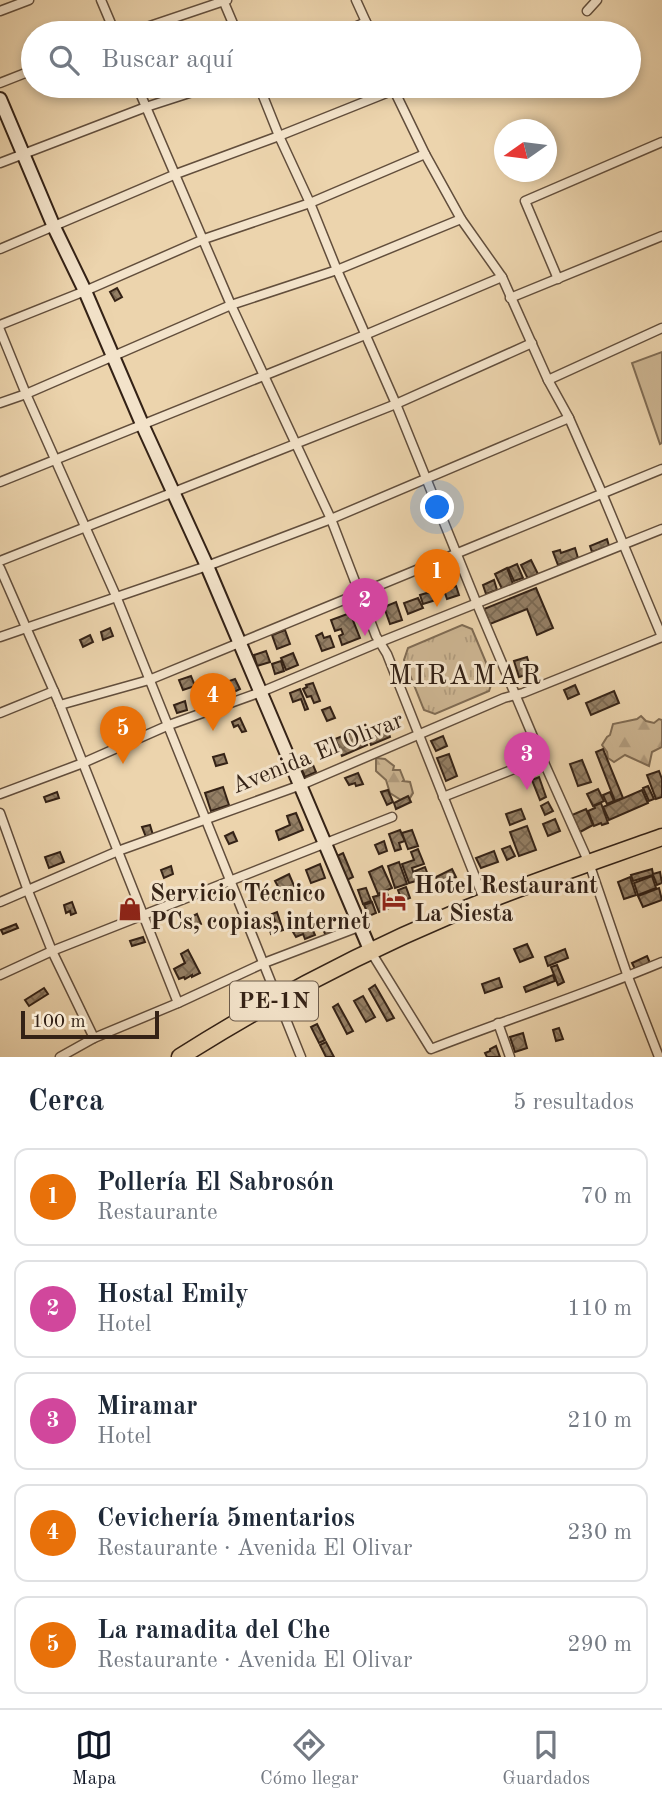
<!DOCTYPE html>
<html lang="es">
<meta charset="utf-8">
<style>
body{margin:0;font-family:"Old Standard TT",serif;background:#f6f6f7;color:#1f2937}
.compass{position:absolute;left:494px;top:119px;width:63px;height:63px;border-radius:50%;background:#fff;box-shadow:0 4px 10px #0003;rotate:256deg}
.scale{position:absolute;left:21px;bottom:18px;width:138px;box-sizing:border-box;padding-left:7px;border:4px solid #342216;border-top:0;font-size:19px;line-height:24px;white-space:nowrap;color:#342216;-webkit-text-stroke:5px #f3e3ca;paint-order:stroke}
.you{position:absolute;left:438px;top:508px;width:24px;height:24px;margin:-18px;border:5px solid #fff;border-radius:50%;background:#1a73e8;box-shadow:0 0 0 10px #1a73e833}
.badge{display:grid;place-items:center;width:46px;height:46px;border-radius:50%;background:#111827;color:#fff;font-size:23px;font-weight:700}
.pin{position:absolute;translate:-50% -58px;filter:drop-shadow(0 2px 4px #0008)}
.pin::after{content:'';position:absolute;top:37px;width:24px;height:21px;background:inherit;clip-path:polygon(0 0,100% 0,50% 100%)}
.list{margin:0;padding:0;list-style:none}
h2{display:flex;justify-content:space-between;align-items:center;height:91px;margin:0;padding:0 28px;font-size:30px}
h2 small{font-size:23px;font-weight:400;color:#747a83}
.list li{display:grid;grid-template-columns:46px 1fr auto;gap:21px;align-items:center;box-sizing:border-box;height:98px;margin:0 14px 14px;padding:0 14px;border:2px solid #e0e1e3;border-radius:14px}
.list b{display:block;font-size:26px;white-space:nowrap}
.list p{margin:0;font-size:23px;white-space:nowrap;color:#747a83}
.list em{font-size:23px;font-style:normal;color:#747a83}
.icon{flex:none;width:38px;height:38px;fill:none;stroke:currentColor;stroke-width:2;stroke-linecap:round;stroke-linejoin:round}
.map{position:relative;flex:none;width:662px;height:1057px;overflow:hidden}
.search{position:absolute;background:#fff;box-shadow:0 4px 10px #0003;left:21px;right:21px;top:21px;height:77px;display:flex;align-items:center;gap:18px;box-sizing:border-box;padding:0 24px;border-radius:38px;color:#747a83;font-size:26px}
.sheet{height:651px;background:#fff}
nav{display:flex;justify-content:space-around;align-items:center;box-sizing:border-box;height:98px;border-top:2px solid #e0e1e3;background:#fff;font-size:19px;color:#747a83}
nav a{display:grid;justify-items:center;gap:4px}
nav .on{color:#111827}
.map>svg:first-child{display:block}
.grass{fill:#cdb693;stroke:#806c54;stroke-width:2}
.forest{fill:url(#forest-firs);stroke:#806c54;stroke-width:2}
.park{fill:url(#park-tufts);stroke:#806c54;stroke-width:2}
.building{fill:url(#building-cross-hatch);stroke:#342216;stroke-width:2}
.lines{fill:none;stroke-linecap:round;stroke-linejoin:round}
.street-casing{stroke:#624e3c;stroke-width:11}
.secondary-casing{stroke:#342216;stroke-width:16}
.highway-casing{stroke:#342216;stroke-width:19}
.street{stroke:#f3e3ca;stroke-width:8}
.secondary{stroke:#f3e3ca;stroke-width:12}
.highway{stroke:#ecd4ad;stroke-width:16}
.labels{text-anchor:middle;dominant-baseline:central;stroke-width:6;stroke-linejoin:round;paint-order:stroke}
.shield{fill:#f3e3ca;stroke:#6d5c4c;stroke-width:2}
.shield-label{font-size:23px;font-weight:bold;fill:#342216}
.street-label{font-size:24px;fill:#342216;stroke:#f3e3ca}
.poi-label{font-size:24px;font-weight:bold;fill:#342216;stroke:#f3e3ca;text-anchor:start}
.quarter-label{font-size:28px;letter-spacing:2px;fill:#342216;stroke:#f3e3ca}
</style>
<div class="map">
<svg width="662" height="1057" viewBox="0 0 662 1057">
<defs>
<pattern id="forest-firs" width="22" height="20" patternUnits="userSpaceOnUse" patternTransform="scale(1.75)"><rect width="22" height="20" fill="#cdb693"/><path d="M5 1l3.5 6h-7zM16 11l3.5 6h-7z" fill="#b19c7e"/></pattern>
<pattern id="park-tufts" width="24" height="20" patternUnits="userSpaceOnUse" patternTransform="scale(1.75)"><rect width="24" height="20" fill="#cdb693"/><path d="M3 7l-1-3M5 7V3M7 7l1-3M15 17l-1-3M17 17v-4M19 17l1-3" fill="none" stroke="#b19c7e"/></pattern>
<pattern id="building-cross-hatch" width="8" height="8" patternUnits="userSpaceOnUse" patternTransform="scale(1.75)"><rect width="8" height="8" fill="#947f65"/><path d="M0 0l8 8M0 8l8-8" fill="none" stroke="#7a6852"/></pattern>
</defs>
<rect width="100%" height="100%" fill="#ecd4ad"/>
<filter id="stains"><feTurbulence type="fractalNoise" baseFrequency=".00286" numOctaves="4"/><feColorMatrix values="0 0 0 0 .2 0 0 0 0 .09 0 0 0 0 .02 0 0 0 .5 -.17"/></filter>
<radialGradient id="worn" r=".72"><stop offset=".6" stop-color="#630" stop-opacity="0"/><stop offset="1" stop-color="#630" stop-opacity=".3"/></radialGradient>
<!-- grass -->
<path class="grass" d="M662,352V443L660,444L632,363Z"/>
<!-- forest -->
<g class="forest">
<path d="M641,716L646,721L654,723L659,719L662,720V747L652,752L649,766L625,755L614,762L608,758L607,752L602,745L607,737L610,735L613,724L637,719Z"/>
<path d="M376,758L385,759L394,766L393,770H400L404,780L403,781L410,782L413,793L410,798H404L401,800L390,793L386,780L376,771Z"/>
</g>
<!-- park -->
<path class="park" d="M462,625L472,629L493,679L489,691L435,714L424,710L404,660L408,648Z"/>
<!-- building -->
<g class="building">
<path d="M117,288L122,297L115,301L110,292Z"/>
<path d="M607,539L609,546L592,552L590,546Z"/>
<path d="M575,548L578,558L558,565L553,552L560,550L561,553Z"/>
<path d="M531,560L538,574L528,579L521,565Z"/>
<path d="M517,564L523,578L514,581L508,568Z"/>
<path d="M507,568L513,584L502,589L495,574Z"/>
<path d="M494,580L497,590L486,594L483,585Z"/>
<path d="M456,586L459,595L447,599L444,590Z"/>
<path d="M536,588L553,628L537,635L527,609L490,624L484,609Z"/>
<path d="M437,590L439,599L423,604L420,595Z"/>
<path d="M418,598L423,608L408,614L404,603Z"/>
<path d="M396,602L402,620L390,624L384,607Z"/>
<path d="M350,613L360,638L342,645L339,636L343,634L341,629L335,631L331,620Z"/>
<path d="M110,628L113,636L103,640L101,632Z"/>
<path d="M285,630L290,644L277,649L272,635Z"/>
<path d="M322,633L324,638L330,636L334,647L322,651L316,636Z"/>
<path d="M90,635L93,642L83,647L80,640Z"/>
<path d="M266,651L270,662L257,666L254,655Z"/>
<path d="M293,653L298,665L286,670L281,658Z"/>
<path d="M527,657L532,673L519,677L514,661Z"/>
<path d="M281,661L284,671L275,674L272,664Z"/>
<path d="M191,676L195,686L183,690L179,680Z"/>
<path d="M235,679L240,689L234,692L229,681Z"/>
<path d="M313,683L320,701L314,703L311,696L307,697L303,689L307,687L306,685Z"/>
<path d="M575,685L579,694L568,699L564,690Z"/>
<path d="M225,688L227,695L216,699L213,692Z"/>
<path d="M300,689L308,709L305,710L301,699L293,702L290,693Z"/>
<path d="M614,691L619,703L591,715L586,703Z"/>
<path d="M185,701L187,710L177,713L174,705Z"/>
<path d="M330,707L335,718L327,721L322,710Z"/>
<path d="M240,718L246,731L242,732L238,725L234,727L232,722Z"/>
<path d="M360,729L367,745L342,756L335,739Z"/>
<path d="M388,731L390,737L371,745L369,738Z"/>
<path d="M443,736L447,746L436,751L431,741Z"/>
<path d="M603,749L623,798L615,801L596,752Z"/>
<path d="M224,754L227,763L216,766L213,757Z"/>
<path d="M449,754L457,776L446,781L437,758Z"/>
<path d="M310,758L316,772L305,777L299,763Z"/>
<path d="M582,760L591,782L578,786L570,764Z"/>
<path d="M659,771L662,779V797L656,799L647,775Z"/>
<path d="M358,773L363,784L356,786L355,783L349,785L345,778Z"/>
<path d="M539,777L546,797L540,800L532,780Z"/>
<path d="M648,786L654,799L649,801L643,788Z"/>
<path d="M223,787L229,805L211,811L205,793Z"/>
<path d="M598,789L604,801L593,806L587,794Z"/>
<path d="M388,790L393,802L387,805L381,792Z"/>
<path d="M642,790L648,803L609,820L603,807Z"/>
<path d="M57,792L59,798L46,802L44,797Z"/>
<path d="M610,792L614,801L607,804L603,795Z"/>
<path d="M408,796L411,802L396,809L394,803Z"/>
<path d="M548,802L553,811L545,815L541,806Z"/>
<path d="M601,803L608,823L602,825L601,823L594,826L588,811L595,808L594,806Z"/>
<path d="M521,809L525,819L510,825L506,814Z"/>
<path d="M586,809L593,825L580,832L572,815Z"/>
<path d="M296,813L303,830L279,840L276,831L290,825L287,816Z"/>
<path d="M555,819L560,831L548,836L543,824Z"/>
<path d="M150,825L153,835L146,837L142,827Z"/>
<path d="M527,826L536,850L519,856L510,832Z"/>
<path d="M400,830L405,841L399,843L401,849L395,851L389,834Z"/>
<path d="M412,830L418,846L408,849L402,833Z"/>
<path d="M233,832L237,841L229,844L225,836Z"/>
<path d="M384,841L387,851L379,854L375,845Z"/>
<path d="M510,846L515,856L507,860L502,849Z"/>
<path d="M418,849L424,864L412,868L416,881L409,883L402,864L414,860L411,852Z"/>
<path d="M494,851L498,862L481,868L476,858Z"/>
<path d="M60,852L64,862L49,868L45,857Z"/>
<path d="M343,853L353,877L345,881L335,857Z"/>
<path d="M399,862L407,884L395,888L388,866Z"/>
<path d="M320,864L325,878L311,883L306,870Z"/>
<path d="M171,866L173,874L164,878L161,870Z"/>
<path d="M382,866L392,888L378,894L369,872Z"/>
<path d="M425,867L432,886L423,890L415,871Z"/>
<path d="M452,869L456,877L439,885L436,877Z"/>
<path d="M652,869L653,874L660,872L662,883L657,885L653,875L633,881L631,875Z"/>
<path d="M289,874L295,888L282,894L275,881Z"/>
<path d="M652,876L656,888L638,895L634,883Z"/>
<path d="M630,877L636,895L624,899L618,882Z"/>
<path d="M406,887L410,898L402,901L398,890Z"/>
<path d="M366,888L371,901L363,904L358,890Z"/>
<path d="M659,888L662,900L643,907L638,896Z"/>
<path d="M387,893L392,907L379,912L373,897Z"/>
<path d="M133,901L138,912L122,918L120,913L126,910L124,904Z"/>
<path d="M72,902L76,913L71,915L70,911L66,913L64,905Z"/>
<path d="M372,902L376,913L369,916L364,905Z"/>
<path d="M277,912L283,930L271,934L268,924L275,921L272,914Z"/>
<path d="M197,914L201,924L193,927L189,918Z"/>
<path d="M324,916L331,934L326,936L318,918Z"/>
<path d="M16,924L18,928L3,934L1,930Z"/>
<path d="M310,924L315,935L305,939L303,934L296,937L293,932Z"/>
<path d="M143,937L145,942L132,946L130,941Z"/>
<path d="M527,944L533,957L520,962L514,949Z"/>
<path d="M565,949L568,958L548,966L545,957Z"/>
<path d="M188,950L200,973L192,977V975L185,979L184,977L179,979L174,969L185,963L181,954Z"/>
<path d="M647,956L650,963L635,969L632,963Z"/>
<path d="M557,965L564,982L558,985L551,967Z"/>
<path d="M553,975L555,981L526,992L524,987Z"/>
<path d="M499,978L502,987L485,993L482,984Z"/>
<path d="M375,985L394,1018L387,1021L369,989Z"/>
<path d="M44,988L48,994L29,1006L25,1000Z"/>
<path d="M363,996L375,1017L366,1022L354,1001Z"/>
<path d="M338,1004L353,1031L347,1034L333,1007Z"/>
<path d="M317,1024L325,1040L319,1043L311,1027Z"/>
<path d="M559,1028L563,1039L556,1041L553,1030Z"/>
<path d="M523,1033L527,1048L515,1052L510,1037Z"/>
<path d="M326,1042L334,1057H326L320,1045Z"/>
<path d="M496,1046L500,1057H487L485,1053L490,1051V1049Z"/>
</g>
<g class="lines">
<!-- street casing -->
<g class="street-casing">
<g id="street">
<path d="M101,0L115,33"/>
<path d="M223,0L237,33"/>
<path d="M356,0L371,33"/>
<path d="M0,11L29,0"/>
<path d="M587,11L597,0"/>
<path d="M129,33L227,0"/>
<path d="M341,33L366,22"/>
<path d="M0,83L33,70"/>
<path d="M137,86L231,305L331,519L376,636L387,654L485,902"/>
<path d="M259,86L279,136L310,203L337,270L396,404L477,604L542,758L589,863L628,977L659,1057"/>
<path d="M393,88L425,154L461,219"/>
<path d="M0,163L146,107L211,86"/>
<path d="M0,249L176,174L279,136L394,90"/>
<path d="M558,279L525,201L662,142"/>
<path d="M510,298L662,236"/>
<path d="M0,325L85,291L204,239L310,203L425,154"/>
<path d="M0,330L26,394L116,596L301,1057"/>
<path d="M548,380L662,328"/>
<path d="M0,403L26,394L231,305L337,270L461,219L502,277L548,380L569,418L602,493L662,637"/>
<path d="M0,482L365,335L502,277"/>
<path d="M0,561L396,404L532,343"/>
<path d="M0,568L60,705L178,1003"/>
<path d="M0,637L207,566L331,519L569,418"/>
<path d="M60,705L149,680L662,469"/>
<path d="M0,713L54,691"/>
<path d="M0,794L83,763L169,725L261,692L380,642L662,529"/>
<path d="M443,797L542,758"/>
<path d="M0,813L28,891L52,951L94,1038"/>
<path d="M0,902L118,851L301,785L504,698L523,693L662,637"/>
<path d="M371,952L431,1049C508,1019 586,994 662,962"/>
<path d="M0,975L52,951L392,817"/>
<path d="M498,1023L510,1057"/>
<path d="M60,1057L94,1038L178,1003L264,963L361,926"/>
</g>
</g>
<!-- secondary casing -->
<g class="secondary-casing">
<path id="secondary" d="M0,99L54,227L85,291L142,424L207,566L371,952"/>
</g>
<!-- highway casing -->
<g class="highway-casing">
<path id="highway" d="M180,1057C267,1002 358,954 453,914C521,886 592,862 662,837"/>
</g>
<!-- street -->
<use href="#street" class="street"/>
<!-- secondary -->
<use href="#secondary" class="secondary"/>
<!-- highway -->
<use href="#highway" class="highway"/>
</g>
<!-- icons -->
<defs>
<g id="hotel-bare" transform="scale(1.89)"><path d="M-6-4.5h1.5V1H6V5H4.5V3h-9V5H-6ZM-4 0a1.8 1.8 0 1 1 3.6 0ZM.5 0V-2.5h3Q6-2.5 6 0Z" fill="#8f2418" stroke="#f3e3ca" stroke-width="2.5" paint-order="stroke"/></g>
<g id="shop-bare" transform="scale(1.89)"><path d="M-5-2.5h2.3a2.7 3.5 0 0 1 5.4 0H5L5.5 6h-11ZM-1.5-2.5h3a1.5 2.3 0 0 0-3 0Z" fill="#8f2418" stroke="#f3e3ca" stroke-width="2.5" paint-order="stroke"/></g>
</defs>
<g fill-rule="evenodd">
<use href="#hotel-bare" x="394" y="901"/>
<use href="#shop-bare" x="130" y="909"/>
</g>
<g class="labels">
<!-- shield labels -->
<rect class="shield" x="230" y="981.5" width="88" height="39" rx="5"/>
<g class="shield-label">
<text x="274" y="1001">PE-1N</text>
</g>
<!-- street labels -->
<g class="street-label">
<text transform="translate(318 754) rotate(-22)">Avenida El Olivar</text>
</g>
<!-- poi labels -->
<g class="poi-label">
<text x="414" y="887">Hotel Restaurant<tspan x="414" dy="28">La Siesta</tspan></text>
<text x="150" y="895">Servicio Técnico<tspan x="150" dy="28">PCs, copias, internet</tspan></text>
</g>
<!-- quarter labels -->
<g class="quarter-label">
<text x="466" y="677">MIRAMAR</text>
</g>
</g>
<rect width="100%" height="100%" filter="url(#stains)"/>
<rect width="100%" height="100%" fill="url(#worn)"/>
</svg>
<svg class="compass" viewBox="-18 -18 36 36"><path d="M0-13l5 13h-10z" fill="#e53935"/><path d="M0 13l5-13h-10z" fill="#747a83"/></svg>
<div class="scale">100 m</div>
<div class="you"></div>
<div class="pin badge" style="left:437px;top:607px;background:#e8710a">1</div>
<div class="pin badge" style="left:365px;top:636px;background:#d1479c">2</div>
<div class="pin badge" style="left:527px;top:790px;background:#d1479c">3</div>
<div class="pin badge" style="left:213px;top:731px;background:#e8710a">4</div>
<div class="pin badge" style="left:123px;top:764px;background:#e8710a">5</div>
<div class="search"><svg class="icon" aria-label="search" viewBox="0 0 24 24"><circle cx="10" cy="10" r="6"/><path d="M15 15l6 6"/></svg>Buscar aquí</div>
</div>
<section class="sheet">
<h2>Cerca<small>5 resultados</small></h2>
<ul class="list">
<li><span class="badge" style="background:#e8710a">1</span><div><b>Pollería El Sabrosón</b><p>Restaurante</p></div><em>70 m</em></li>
<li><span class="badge" style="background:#d1479c">2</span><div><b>Hostal Emily</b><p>Hotel</p></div><em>110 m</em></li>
<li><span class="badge" style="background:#d1479c">3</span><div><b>Miramar</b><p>Hotel</p></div><em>210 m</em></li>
<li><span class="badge" style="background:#e8710a">4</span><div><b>Cevichería 5mentarios</b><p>Restaurante · Avenida El Olivar</p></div><em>230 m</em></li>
<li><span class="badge" style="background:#e8710a">5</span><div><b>La ramadita del Che</b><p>Restaurante · Avenida El Olivar</p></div><em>290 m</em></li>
</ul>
</section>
<nav>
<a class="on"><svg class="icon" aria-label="map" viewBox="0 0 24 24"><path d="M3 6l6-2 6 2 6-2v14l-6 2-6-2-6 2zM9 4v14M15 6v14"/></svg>Mapa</a>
<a><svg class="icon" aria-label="directions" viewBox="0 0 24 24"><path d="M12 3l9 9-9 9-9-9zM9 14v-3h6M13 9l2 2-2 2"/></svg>Cómo llegar</a>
<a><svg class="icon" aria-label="saved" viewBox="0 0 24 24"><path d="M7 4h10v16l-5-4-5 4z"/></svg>Guardados</a>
</nav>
